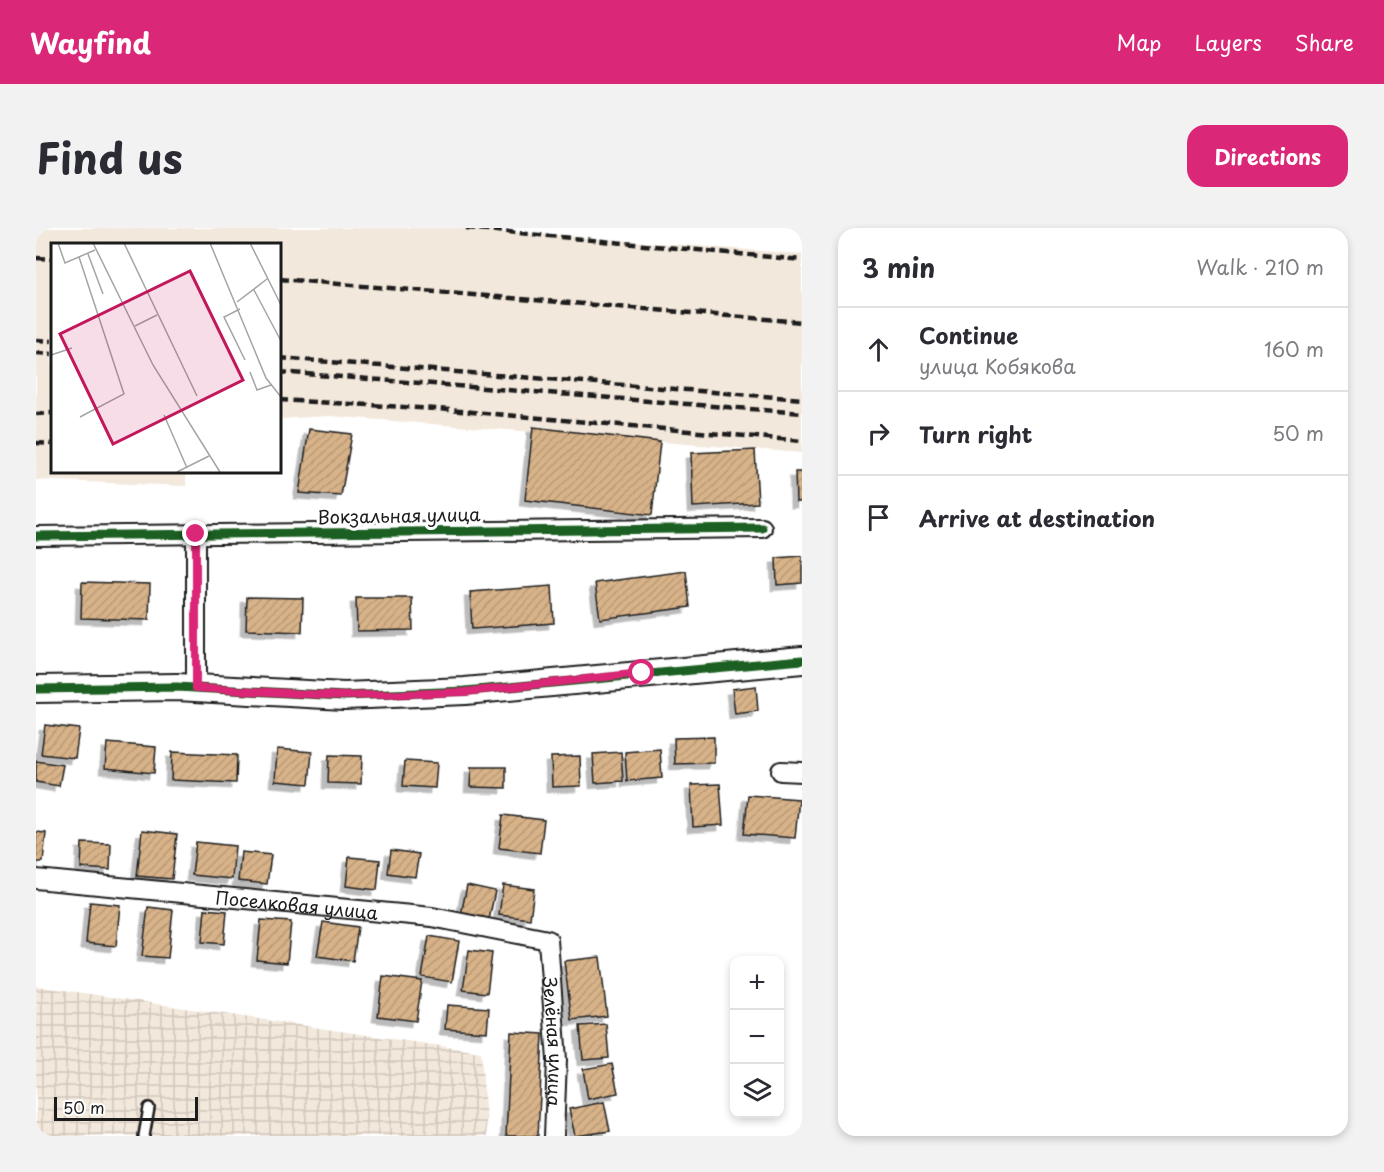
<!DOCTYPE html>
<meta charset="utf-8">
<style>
body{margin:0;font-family:"Playpen Sans",sans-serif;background:#f2f2f3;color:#2b2b33}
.controls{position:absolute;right:18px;bottom:18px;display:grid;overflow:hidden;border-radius:12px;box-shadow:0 3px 9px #0003}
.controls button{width:54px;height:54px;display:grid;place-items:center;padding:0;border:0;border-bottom:2px solid #e1e1e2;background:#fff;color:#2b2b33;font:30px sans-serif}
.scale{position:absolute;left:18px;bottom:15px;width:144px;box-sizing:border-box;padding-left:6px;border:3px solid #1c1c1c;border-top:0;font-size:16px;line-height:21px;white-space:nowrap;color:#1c1c1c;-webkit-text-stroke:4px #fff;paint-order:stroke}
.stop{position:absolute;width:18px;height:18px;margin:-14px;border:4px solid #db2777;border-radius:50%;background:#fff}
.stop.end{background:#db2777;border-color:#fff;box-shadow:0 2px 6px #0008}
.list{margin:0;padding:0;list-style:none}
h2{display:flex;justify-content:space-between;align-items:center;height:78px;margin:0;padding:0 24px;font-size:26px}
h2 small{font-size:20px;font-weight:400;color:#7c7c81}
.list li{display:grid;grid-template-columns:39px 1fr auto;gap:18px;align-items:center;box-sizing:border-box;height:84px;padding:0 24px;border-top:2px solid #e1e1e2}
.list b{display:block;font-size:22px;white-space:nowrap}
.list p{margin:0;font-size:20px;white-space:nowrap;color:#7c7c81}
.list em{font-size:20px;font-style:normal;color:#7c7c81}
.icon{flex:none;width:33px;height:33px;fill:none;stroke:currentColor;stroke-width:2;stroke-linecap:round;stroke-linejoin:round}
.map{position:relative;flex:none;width:766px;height:908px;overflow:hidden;border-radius:18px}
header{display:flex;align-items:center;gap:36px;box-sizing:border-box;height:84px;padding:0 30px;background:#db2777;color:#fff}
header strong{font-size:28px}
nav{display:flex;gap:33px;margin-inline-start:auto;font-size:21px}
.intro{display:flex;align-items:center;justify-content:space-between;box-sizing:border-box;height:144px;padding:0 36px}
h1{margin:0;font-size:42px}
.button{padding:15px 27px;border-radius:18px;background:#db2777;color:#fff;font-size:21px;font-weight:700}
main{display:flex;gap:36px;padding:0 36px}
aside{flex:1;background:#fff;border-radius:18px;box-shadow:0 3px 9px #0003}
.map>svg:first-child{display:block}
.built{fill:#f3e8dc}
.industrial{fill:url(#industrial-grid)}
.building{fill:url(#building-hatch);stroke:#1c1c1c;stroke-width:1.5;filter:url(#shadow)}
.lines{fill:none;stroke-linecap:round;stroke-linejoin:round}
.lane-casing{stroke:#1c1c1c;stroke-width:14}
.street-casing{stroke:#1c1c1c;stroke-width:22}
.secondary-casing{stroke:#1c1c1c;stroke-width:30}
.lane{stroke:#fff;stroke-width:9}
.street{stroke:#fff;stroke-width:18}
.secondary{stroke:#fff;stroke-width:26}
.rail{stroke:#1c1c1c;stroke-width:4.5;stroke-dasharray:9 4.5;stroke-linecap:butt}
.cycleway-casing{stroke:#fff;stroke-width:13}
.cycleway{stroke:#1b5e20;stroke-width:9}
.route{stroke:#db2777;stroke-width:8}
.labels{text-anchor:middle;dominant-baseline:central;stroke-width:6;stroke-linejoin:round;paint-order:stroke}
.street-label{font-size:18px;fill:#1c1c1c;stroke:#fff}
.inset-road{fill:none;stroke:#a4a4a4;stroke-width:1.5}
.view{fill:#c2185b;fill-opacity:0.15;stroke:#c2185b;stroke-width:3}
.inset-edge{fill:none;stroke:#1c1c1c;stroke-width:3}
</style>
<header>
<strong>Wayfind</strong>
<nav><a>Map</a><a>Layers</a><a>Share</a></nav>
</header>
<div class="intro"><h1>Find us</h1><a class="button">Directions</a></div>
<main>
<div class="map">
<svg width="766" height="908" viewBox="0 0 766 908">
<defs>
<pattern id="industrial-grid" width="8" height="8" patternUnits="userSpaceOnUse" patternTransform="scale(1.5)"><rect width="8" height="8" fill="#f3e8dc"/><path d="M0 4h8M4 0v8" fill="none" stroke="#d0c6bc"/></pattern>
<pattern id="building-hatch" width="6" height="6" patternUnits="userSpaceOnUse" patternTransform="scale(1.5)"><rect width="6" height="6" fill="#d8b389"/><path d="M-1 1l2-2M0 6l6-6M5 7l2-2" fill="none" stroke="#b99976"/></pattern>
<filter id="shadow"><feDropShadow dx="-5.5" dy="5.5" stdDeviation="0" flood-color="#0004"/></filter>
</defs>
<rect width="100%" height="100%" fill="#fff"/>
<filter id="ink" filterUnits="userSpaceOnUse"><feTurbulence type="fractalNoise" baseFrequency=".0167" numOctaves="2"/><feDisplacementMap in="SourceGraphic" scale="12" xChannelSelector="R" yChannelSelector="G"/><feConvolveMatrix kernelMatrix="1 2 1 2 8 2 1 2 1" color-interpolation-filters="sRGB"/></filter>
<g filter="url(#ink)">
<!-- built -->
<path class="built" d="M0,0H426L766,26V225L293,188L243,191V16H16V243H150V258L0,252Z"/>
<!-- industrial -->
<path class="industrial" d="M0,758L445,824L451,908H0Z"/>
<!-- building -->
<g class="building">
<path d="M497,199L624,214L616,287L489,272Z"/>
<path d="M273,201L316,206L305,268L263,265Z"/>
<path d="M719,222L722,275L657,279L655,225Z"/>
<path d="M759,244H766V274H760Z"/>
<path d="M766,328V355L741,357L740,330Z"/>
<path d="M650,343L654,379L564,391L559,355Z"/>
<path d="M46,354L114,356L113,392L45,390Z"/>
<path d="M516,358L518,395L436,401L434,364Z"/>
<path d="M211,369L267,370L266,404L210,402Z"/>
<path d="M320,370H376L377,402L321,403Z"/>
<path d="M720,458L722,483L699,486L696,461Z"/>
<path d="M9,497L43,501L39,530L5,526Z"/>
<path d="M678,509V535L639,536L638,510Z"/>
<path d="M71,515L120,519L118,545L69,540Z"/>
<path d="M241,521L276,524L273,556L239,553Z"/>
<path d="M624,521L626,550L591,553L589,524Z"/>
<path d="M136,524L201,527L200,555L135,552Z"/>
<path d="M585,524L587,553L559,555L557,526Z"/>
<path d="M293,527L326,528L325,556L292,555Z"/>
<path d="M544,528L545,558L516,559L515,529Z"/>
<path d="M0,533L27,537L23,558L0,554Z"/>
<path d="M369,533L401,535L399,560L367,558Z"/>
<path d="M435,539H470V560L434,559Z"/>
<path d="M684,556L687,597L657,599L655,557Z"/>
<path d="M712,567L763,571L759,610L708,606Z"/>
<path d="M467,587L508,592L504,625L463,620Z"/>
<path d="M106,602L141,606L136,651L101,648Z"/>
<path d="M0,604L10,605L7,634H0Z"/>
<path d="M160,614L199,618L196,651L156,647Z"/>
<path d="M46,615L75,616L74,642L45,640Z"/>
<path d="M355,622L383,626L379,649L352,645Z"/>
<path d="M205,624L235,627L231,656L202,653Z"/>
<path d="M313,629L344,632L341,662L310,658Z"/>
<path d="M431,657L459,663L453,692L425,687Z"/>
<path d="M467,657L498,661L494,691L463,687Z"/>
<path d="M54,674L84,677L80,718L50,715Z"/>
<path d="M112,679L137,682L132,730L106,728Z"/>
<path d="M169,681L191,683L188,716L166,714Z"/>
<path d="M225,692L255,694L251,735L221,732Z"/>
<path d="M287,694L322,699L317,733L281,728Z"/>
<path d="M393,708L423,713L416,754L386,749Z"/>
<path d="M433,722L456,725L451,765L427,762Z"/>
<path d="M564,729L571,788L536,792L528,733Z"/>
<path d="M347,748L386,753L380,793L342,788Z"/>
<path d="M411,777L453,780L451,804L409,801Z"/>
<path d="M570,796L573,830L547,832L544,798Z"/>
<path d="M475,804L507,806L502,908H470Z"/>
<path d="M576,836L582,865L552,871L547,841Z"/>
<path d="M568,874L574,903L539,908L533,881Z"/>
</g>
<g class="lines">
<!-- lane casing -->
<g class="lane-casing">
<path id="lane" d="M108,908L113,880"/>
</g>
<!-- street casing -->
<g class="street-casing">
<g id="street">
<path d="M0,308L726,300"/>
<path d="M160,460V306"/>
<path d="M745,543L766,544"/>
<path id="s1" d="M0,651L396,689L512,712L521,832L518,908"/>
</g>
</g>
<!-- secondary casing -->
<g class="secondary-casing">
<path id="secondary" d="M0,461L141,459L308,468L429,463L766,432"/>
</g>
<!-- lane -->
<use href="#lane" class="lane"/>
<!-- street -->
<use href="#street" class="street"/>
<!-- secondary -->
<use href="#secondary" class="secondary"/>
<!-- rail -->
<g class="rail">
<path d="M430,0L766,32"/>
<path d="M0,30L16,31"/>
<path d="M243,51L766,94"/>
<path d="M0,112L16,113"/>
<path d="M0,125L16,126"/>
<path d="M243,130L766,171"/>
<path d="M243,144L766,185"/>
<path d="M243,172L402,181L766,213"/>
<path d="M0,186L16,185"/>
<path d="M0,215L16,216"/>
</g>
<!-- cycleway casing -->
<g class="cycleway-casing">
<g id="cycleway">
<path d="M0,308L726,300"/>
<path d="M0,461L141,459L308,468L429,463L766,432"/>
</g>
</g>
<!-- cycleway -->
<use href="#cycleway" class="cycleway"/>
</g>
</g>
<g class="lines" filter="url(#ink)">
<!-- route -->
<path class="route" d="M160,306V460L308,468L429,464L606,445"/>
</g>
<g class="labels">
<!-- street labels -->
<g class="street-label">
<text transform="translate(363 287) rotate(-1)">Вокзальная улица</text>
<text stroke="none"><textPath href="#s1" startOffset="262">Поселковая улица</textPath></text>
<text stroke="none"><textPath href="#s1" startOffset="618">Зелёная улица</textPath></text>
</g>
</g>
<!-- overview -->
<g transform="translate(15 15)">
<rect width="230" height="230" fill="#fff"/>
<path class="inset-road" d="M7,0L14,20L44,7M42,0L102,122L169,229M73,0L146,153M159,0L215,135L230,154M199,0L230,62M37,11L52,51M28,14L73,151L29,174M203,47L230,98M186,59L216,36M189,66L173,74L194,117M84,83L106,72M0,112L21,105M199,129L206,147L220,142M113,172L136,225M126,229L158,213"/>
<path class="view" d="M139,28L192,137L62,201L9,91Z"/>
<rect width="230" height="230" class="inset-edge"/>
</g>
</svg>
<div class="controls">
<button>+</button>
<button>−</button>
<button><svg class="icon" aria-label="layers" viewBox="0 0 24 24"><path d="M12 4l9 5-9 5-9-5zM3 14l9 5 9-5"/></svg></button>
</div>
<div class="scale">50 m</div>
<div class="stop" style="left:606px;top:445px"></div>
<div class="stop end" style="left:160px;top:306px"></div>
</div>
<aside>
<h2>3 min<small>Walk · 210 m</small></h2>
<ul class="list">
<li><svg class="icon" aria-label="ahead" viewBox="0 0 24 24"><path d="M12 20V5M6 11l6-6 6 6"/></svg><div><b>Continue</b><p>улица Кобякова</p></div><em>160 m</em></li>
<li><svg class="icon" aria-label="right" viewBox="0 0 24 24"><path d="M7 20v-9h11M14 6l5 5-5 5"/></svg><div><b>Turn right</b></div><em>50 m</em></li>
<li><svg class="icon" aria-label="arrive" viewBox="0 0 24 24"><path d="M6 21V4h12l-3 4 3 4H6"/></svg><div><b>Arrive at destination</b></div></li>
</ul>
</aside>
</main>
